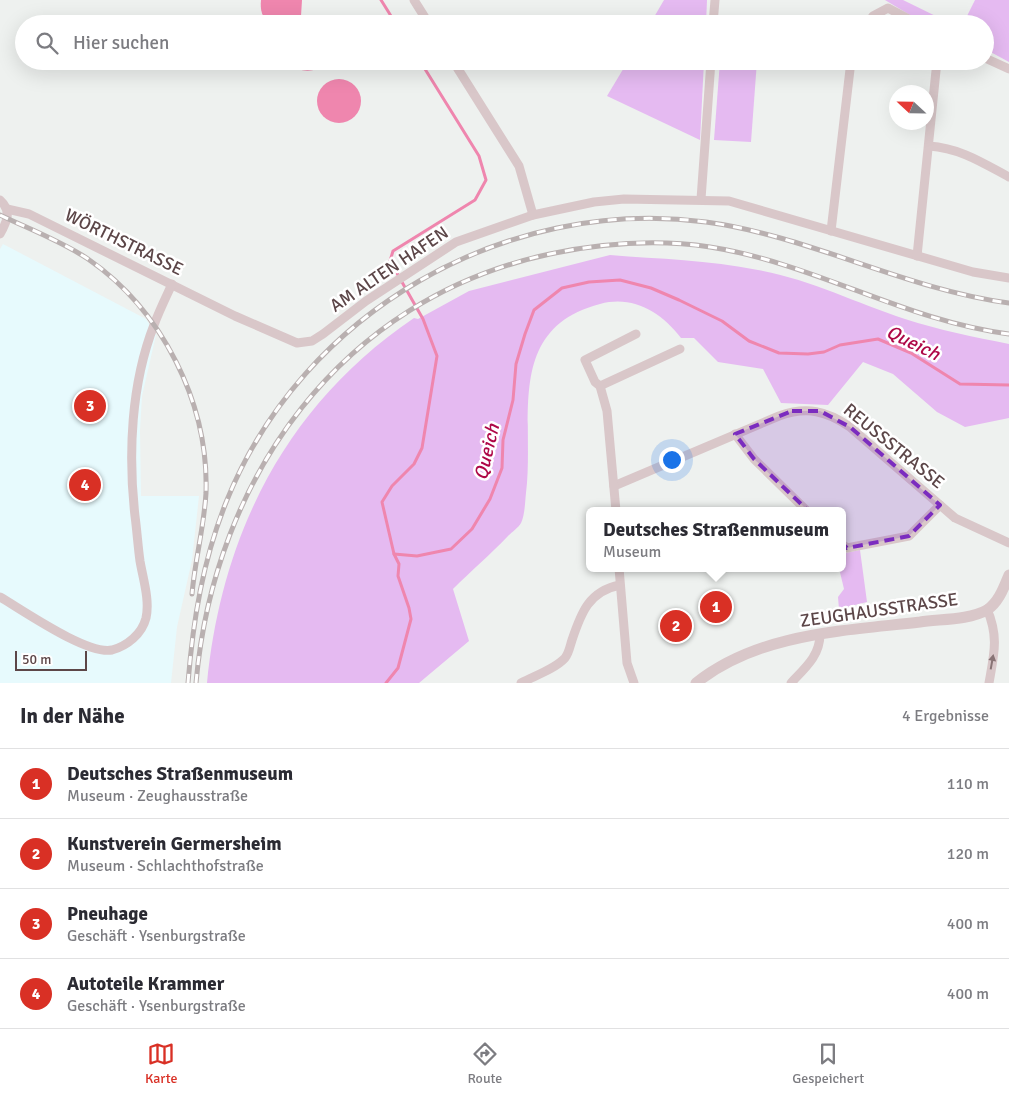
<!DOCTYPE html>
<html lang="de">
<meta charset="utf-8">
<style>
body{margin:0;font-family:Signika,sans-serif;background:#f7f7f7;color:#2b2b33}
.compass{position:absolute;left:889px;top:85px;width:45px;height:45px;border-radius:50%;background:#fff;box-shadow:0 5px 20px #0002;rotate:292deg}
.scale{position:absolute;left:15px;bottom:12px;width:72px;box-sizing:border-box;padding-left:5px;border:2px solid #5c4648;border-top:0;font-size:14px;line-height:18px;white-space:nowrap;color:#5c4648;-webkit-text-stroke:4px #fff;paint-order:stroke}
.you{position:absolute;left:671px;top:459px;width:18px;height:18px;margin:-12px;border:4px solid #fff;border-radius:50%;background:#1a73e8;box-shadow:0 0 0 8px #1a73e833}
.badge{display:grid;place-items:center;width:32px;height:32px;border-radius:50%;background:#d93025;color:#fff;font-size:16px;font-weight:700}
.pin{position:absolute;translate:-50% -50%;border:2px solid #fff;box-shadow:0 1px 5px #0006}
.popup{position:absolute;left:586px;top:507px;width:260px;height:65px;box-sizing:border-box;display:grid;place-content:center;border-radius:8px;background:#fff;filter:drop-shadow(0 1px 4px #0005);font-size:16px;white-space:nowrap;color:#7c7c81}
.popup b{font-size:19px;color:#2b2b33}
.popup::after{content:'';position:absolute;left:50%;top:100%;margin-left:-10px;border:10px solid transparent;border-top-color:#fff}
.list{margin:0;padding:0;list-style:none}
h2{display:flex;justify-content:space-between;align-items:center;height:65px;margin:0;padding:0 20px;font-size:21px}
h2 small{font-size:16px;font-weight:400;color:#7c7c81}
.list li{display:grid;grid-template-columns:32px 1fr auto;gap:15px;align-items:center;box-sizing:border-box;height:70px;padding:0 20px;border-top:1px solid #e1e1e2}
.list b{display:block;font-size:19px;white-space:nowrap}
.list p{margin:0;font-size:16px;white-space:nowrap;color:#7c7c81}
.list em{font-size:16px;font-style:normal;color:#7c7c81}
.icon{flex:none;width:28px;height:28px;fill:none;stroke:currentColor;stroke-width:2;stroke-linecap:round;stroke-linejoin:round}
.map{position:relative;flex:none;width:1009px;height:683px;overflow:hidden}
.search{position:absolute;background:#fff;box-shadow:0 5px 20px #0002;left:15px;right:15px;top:15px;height:55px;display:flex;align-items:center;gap:12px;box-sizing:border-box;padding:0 18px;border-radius:28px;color:#7c7c81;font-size:19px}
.sheet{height:345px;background:#fff}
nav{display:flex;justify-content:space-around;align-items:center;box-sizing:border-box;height:70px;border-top:1px solid #e1e1e2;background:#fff;font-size:14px;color:#7c7c81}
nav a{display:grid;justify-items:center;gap:2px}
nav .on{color:#d93025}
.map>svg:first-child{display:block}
.commercial{fill:#e7fafd}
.green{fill:#e5baf1}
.water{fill:#ef86ae}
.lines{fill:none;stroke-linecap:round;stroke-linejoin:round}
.stream{stroke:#ef86ae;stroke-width:3}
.minor{stroke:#d9c7c9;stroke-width:9}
.tertiary{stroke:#d9c7c9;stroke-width:11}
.rail-casing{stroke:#b9b0b0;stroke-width:5}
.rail{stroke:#fff;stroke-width:3;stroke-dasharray:9;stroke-linecap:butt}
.oneway{fill:#887375}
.marked{fill:#7b2cbf;fill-opacity:0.2;stroke:#7b2cbf;stroke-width:4;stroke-dasharray:10 6;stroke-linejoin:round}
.labels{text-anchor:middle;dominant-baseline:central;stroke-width:5;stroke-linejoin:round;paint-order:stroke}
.street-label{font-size:18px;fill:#5c4648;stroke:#fff}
.water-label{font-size:19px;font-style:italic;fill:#ae0747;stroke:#fff}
</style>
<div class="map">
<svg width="1009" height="683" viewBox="0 0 1009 683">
<rect width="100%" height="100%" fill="#eef1ef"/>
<!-- commercial -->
<path class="commercial" d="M3,244L146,319L156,335L142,396L140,430L141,496H199L192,560L177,627L171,683H0V249Z"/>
<!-- green -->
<g class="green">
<path d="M664,0H707L706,24H650Z"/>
<path d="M885,0H903L952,24H925Z"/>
<path d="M975,0H1009V62L985,49V24H963Z"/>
<path d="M628,61H704L700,140L607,96Z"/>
<path d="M720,61H757L751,142L714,140Z"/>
<path d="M610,255C659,259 709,260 758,270C809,279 856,303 905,319C939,330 974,337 1009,344V418L965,427L937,412L893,374L863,362L828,405L781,403L763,369L718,362L694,338H681C661,312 633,295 600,304C504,329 535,420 526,493C525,501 525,515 521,523C519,527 512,532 508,536C491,554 471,571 453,589L469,641L419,683H207C222,532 287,404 414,318L418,319L469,291Z"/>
<path d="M860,550L867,602L839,609L838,597L844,589L839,568H842V556L845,553Z"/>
</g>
<!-- water -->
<g class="water">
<path d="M261,0H302L301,16L295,24H269C262,17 260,10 261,0Z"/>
<path d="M290,61H325C316,74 299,74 290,61Z"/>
<circle cx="339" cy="101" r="22"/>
</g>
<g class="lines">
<!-- stream -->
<g class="stream">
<path d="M381,0L396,24"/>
<path d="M394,554L417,556L451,549L472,529L490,499L502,468L503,440L513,400L516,364L525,334L534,310L562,288L589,282L620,280L651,288L679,300L722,321L749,341L779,353L808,354L824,352L840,345L878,339L911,353L960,384L1009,385"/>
<path d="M386,683L398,668L411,619L409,608L398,576L399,564L394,554L382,502L392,486L414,464L422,448L437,356L423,319L390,261L393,251L475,200L486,180L479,156L420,61"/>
</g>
<!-- minor -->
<g class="minor">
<path d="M414,0L429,24"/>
<path d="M713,24L715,0"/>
<path d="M868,24L873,16L888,8L918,24"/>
<path d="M985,58L1009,69"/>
<path d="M453,61L519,166L533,215"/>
<path d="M929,146C960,148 983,163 1009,177"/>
<path d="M701,199L711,61"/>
<path d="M0,200C12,211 7,222 0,234"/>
<path d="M7,209L29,214L235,316L297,343L312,341L323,334L366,301L456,242L533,215L594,202L624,199L729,201L973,272L1009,278"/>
<path d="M831,231L851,61"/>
<path d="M917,256L937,61"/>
<path d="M600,386L680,349"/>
<path d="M735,434L754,459L807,511"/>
<path d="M614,486L779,416C807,406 827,411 850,427L955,518L1009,543"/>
<path d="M616,511L607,411L600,386L595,382L585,360L636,334"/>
<path d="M842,544L847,548L909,536L940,505"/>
<path d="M619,568L627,663L634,683"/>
<path d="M0,597C24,611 87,655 112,650C127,646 142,634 146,618C150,600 143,579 140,561C138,547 137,531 135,516C128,454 131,384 154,325C159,311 166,297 172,284"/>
<path d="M987,609C999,637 994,654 989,683"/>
<path d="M521,683C534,676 555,669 565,658C569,653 570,646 572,640C581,613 589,591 620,585"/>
<path d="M791,683C805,668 820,656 820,634"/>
</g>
<!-- tertiary -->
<path class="tertiary" d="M696,683C759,633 843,631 920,622C941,619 969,620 987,610C999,602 1004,587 1009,575"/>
<!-- rail casing -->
<g class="rail-casing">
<g id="rail">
<path d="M0,215C29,229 61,241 88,259C162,310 209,403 206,493C204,527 195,560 192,594"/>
<path d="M188,683C193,620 203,559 227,500C303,312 505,196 706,222C810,236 904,289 1009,303"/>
<path d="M196,683C214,477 342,298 550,254C603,243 656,239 710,247C814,263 905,321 1009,334"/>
</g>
</g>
<!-- rail -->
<use href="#rail" class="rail"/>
</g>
<!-- one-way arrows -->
<defs><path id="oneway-solid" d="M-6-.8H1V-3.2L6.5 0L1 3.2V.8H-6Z" transform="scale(1.25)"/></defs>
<use class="oneway" href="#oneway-solid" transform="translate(992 662) rotate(-80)"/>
<!-- marked area -->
<path class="marked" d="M792,411H820L850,427L940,505L909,536L847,548L754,459L735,434Z"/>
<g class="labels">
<!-- street labels -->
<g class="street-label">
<text transform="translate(124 242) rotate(26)">WÖRTHSTRASSE</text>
<text transform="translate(389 269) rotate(-34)">AM ALTEN HAFEN</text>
<text transform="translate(894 446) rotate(39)">REUSSSTRASSE</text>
<text transform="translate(879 610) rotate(-8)">ZEUGHAUSSTRASSE</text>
</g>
<!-- water labels -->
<g class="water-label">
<text transform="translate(913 343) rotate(26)">Queich</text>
<text transform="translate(487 452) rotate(-77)">Queich</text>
</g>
</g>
</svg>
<svg class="compass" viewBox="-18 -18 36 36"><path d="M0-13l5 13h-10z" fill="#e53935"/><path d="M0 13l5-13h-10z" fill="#7c7c81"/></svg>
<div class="scale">50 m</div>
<div class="you"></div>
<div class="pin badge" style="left:716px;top:607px">1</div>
<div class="popup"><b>Deutsches Straßenmuseum</b>Museum</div>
<div class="pin badge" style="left:676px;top:626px">2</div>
<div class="pin badge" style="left:90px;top:406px">3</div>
<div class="pin badge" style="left:85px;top:485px">4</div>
<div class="search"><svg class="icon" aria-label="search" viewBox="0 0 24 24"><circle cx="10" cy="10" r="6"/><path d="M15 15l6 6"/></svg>Hier suchen</div>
</div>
<section class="sheet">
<h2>In der Nähe<small>4 Ergebnisse</small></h2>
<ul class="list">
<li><span class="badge">1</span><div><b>Deutsches Straßenmuseum</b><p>Museum · Zeughausstraße</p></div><em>110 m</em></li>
<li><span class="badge">2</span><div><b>Kunstverein Germersheim</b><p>Museum · Schlachthofstraße</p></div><em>120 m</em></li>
<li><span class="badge">3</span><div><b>Pneuhage</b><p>Geschäft · Ysenburgstraße</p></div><em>400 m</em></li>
<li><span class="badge">4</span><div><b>Autoteile Krammer</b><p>Geschäft · Ysenburgstraße</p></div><em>400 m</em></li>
</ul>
</section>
<nav>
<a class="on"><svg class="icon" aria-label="map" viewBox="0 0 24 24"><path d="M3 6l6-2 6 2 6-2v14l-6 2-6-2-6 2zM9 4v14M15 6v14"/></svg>Karte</a>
<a><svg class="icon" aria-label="directions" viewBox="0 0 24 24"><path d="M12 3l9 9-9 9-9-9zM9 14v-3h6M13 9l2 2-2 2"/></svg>Route</a>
<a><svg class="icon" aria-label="saved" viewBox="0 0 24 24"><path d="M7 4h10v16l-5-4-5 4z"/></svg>Gespeichert</a>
</nav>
